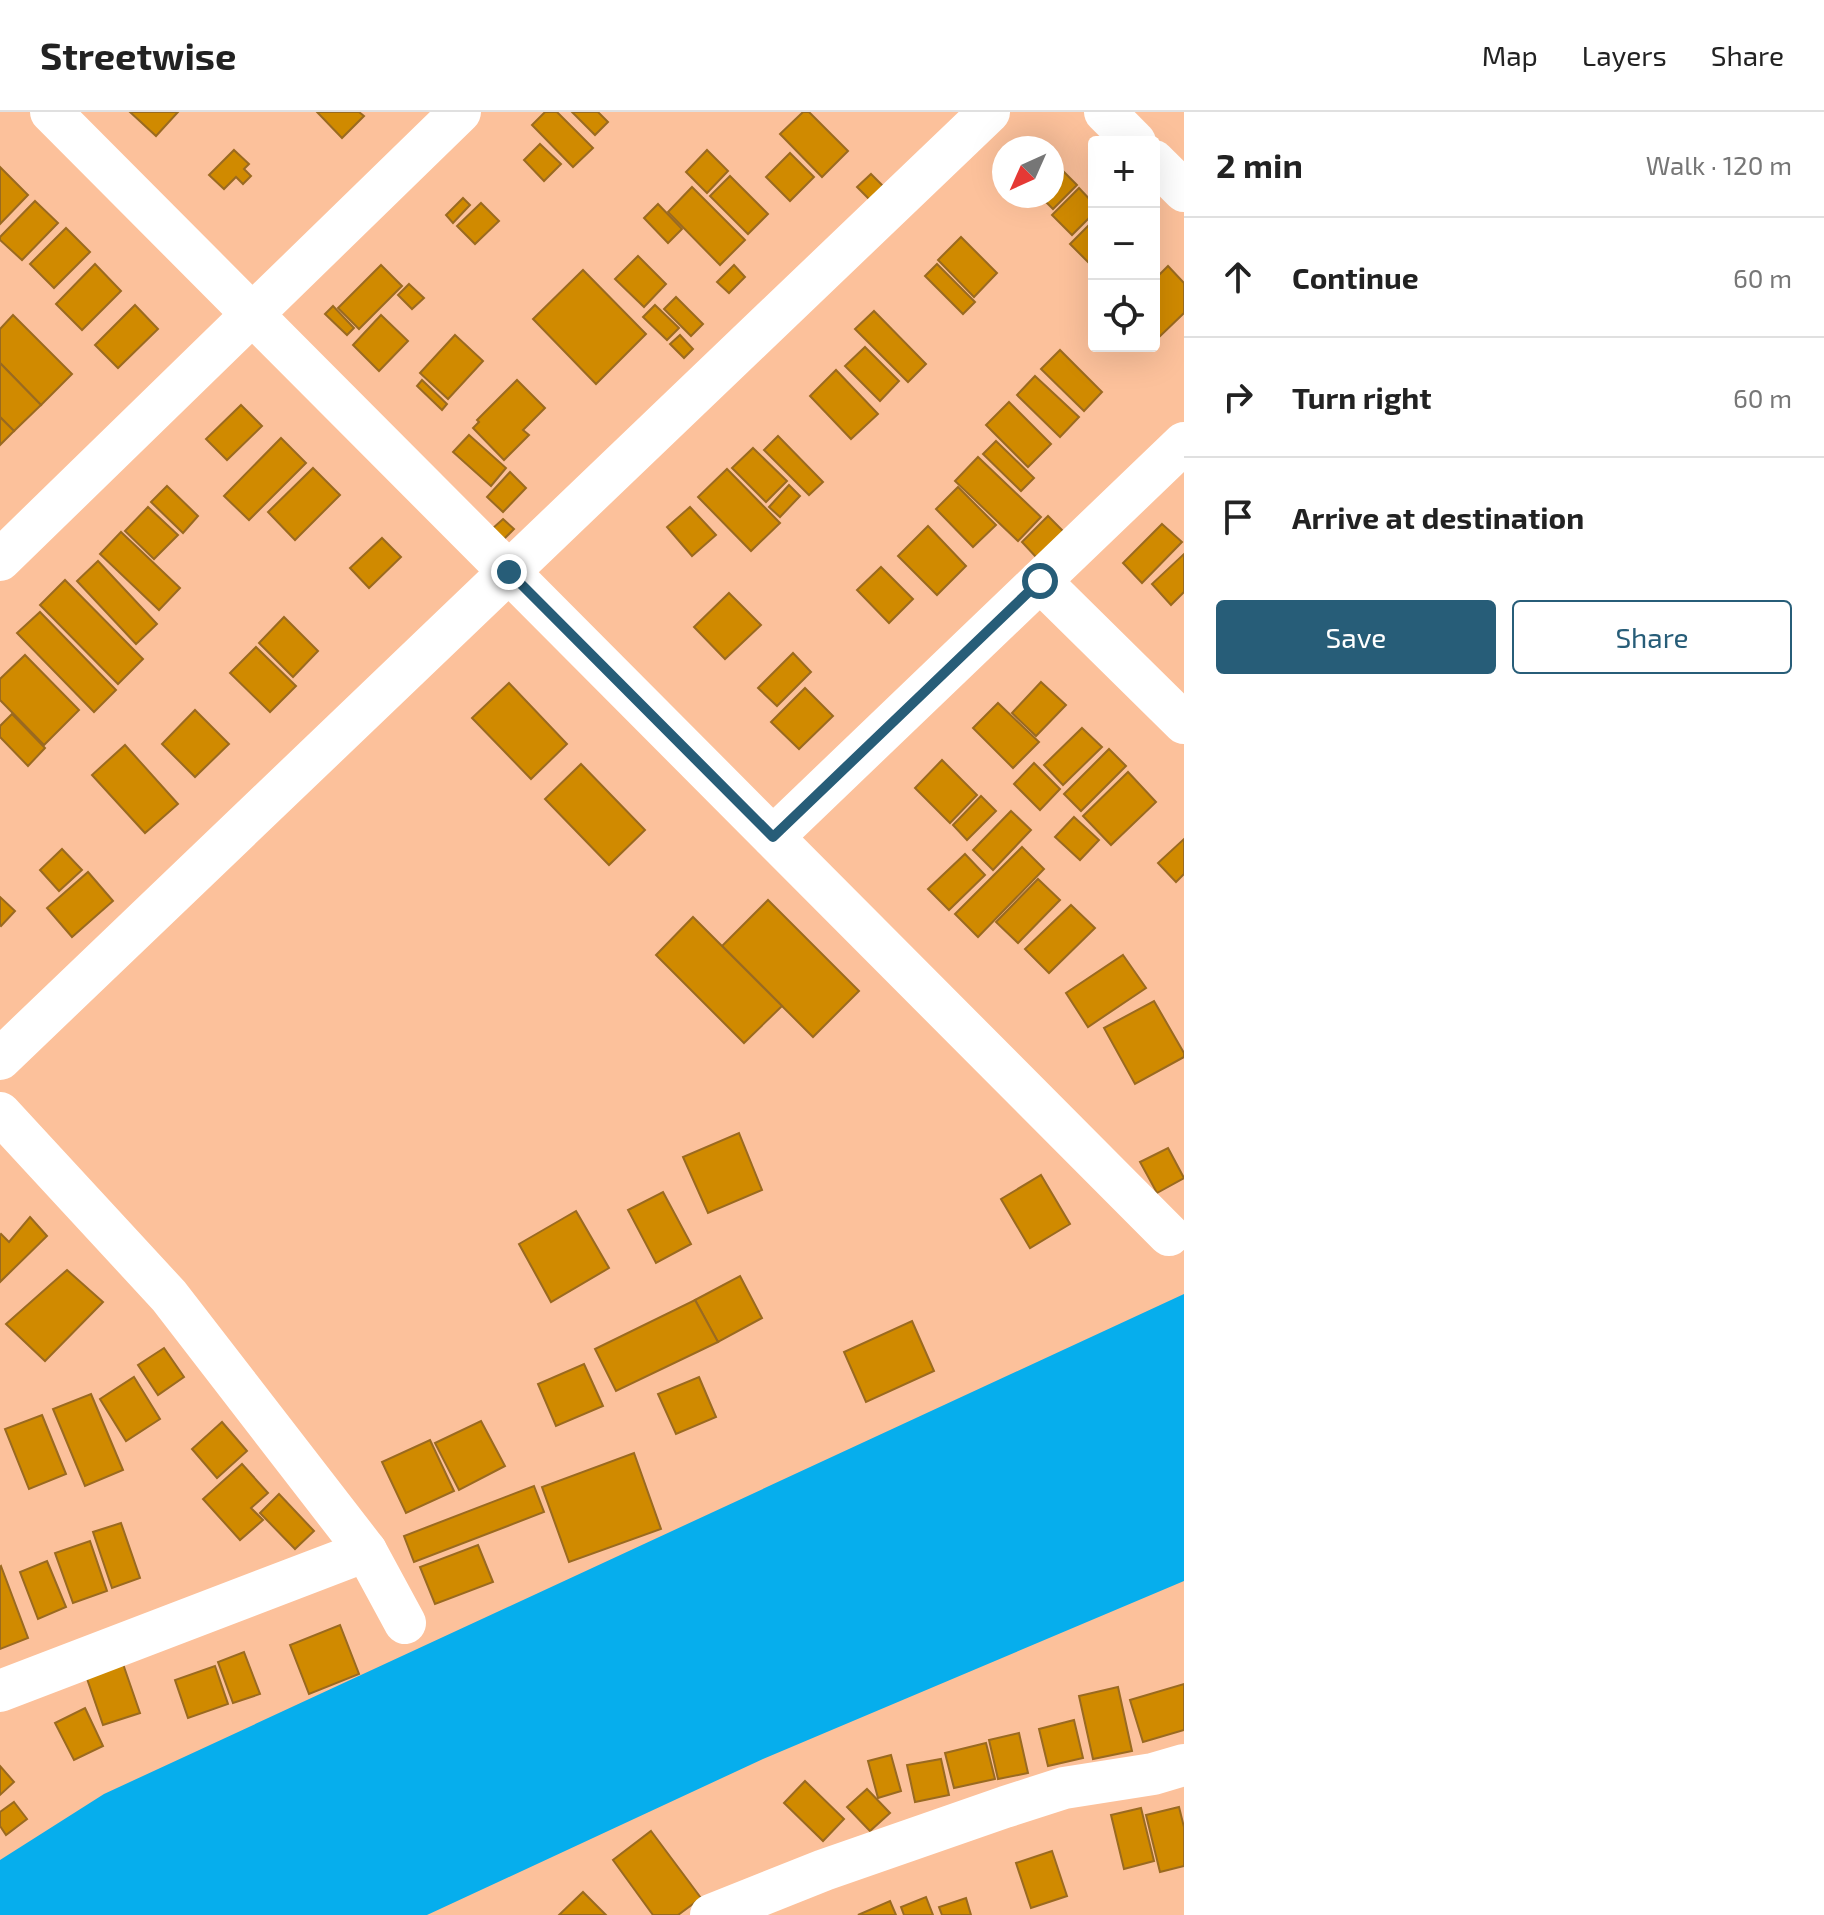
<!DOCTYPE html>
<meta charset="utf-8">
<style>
body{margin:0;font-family:"Exo 2",sans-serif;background:#f6f6f6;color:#222}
.controls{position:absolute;right:24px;top:24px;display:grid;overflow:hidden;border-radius:8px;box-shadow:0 8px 32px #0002}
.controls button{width:72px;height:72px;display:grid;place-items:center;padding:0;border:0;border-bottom:2px solid #e0e0e0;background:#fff;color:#222;font:40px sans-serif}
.compass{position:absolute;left:992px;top:24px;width:72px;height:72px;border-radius:50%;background:#fff;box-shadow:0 8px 32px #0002;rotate:225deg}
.stop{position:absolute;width:24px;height:24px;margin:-18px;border:6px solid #275d78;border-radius:50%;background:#fff}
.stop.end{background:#275d78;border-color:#fff;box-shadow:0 2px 8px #0008}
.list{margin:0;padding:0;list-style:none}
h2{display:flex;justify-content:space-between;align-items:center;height:104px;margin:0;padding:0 32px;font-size:34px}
h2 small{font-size:26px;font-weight:400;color:#767676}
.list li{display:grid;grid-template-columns:52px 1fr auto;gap:24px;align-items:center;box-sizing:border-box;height:120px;padding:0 32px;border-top:2px solid #e0e0e0}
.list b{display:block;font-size:30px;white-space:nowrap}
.list em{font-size:26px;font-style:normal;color:#767676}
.actions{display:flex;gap:16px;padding:24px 32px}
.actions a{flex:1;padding:18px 0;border:2px solid #275d78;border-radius:8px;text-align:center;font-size:28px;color:#275d78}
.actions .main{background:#275d78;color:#fff}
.icon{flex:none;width:44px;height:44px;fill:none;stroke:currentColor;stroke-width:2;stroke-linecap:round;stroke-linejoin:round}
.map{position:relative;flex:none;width:1184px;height:1803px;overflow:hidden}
header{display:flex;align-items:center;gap:48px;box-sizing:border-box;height:112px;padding:0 40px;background:#fff;border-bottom:2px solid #e0e0e0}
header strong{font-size:38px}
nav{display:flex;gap:44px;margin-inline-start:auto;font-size:28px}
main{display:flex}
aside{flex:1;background:#fff}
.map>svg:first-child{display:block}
.water{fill:#06aeed}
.building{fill:#d08a00;stroke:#9a6a20;stroke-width:2}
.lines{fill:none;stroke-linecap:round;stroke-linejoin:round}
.street{stroke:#fff;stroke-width:42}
.route{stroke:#275d78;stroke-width:10}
</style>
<header>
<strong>Streetwise</strong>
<nav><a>Map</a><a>Layers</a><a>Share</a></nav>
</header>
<main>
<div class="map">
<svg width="1184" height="1803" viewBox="0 0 1184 1803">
<rect width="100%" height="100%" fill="#fcc19b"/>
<!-- water -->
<path class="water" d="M1184,1182V1469L763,1647L427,1803H0V1748L104,1682Z"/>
<!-- building -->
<g class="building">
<path d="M130,0H178L156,24Z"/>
<path d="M317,0H359L364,4L342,26Z"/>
<path d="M545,0H557L593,36L573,55L532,13Z"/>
<path d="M572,0H598L608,10L595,23Z"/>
<path d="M803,0H809L848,39L822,65L780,22Z"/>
<path d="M540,32L561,52L544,69L524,48Z"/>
<path d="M234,38L249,52L244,57L251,64L243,72L236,65L224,77L209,63Z"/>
<path d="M707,38L728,59L707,81L686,60Z"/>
<path d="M790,41L814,65L790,89L766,65Z"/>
<path d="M0,55L28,83L0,112Z"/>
<path d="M1061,57L1077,73L1053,97L1040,84H1052V67Z"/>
<path d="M871,62L888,79L874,92L857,75Z"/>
<path d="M730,64L768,102L748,122L710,84Z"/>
<path d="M692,75L745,128L720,153L668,100Z"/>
<path d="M1079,76L1094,92V101L1072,123L1052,103Z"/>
<path d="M463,86L470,93L453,111L446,103Z"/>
<path d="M35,89L58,111L22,148L0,128V125Z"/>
<path d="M481,91L499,109L475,132L457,114Z"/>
<path d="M658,92L682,117L668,131L644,106Z"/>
<path d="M1094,108V156L1070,132Z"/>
<path d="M66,116L90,140L54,176L30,152Z"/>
<path d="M961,125L997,161L974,185L938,148Z"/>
<path d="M638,144L666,172L644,195L615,167Z"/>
<path d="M95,152L121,179L82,218L56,192Z"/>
<path d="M937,152L975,190L963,202L925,164Z"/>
<path d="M381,153L402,174L359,217L338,196Z"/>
<path d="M734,153L745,165L729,181L717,170Z"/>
<path d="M1168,154L1184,171V201L1154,230V168Z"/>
<path d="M583,158L646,222L596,272L533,207Z"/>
<path d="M409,172L424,186L412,197L398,183Z"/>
<path d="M676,185L703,212L691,224L664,197Z"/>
<path d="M135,193L158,217L118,256L95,233Z"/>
<path d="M655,193L679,216L667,228L643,205Z"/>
<path d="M333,194L354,216L347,223L325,202Z"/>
<path d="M874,199L926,252L908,270L855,217Z"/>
<path d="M13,203L72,262L41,293L0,251V217Z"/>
<path d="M381,203L408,229L379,259L353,233Z"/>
<path d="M455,223L483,249L448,287L420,261Z"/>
<path d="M680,223L693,237L684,246L670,232Z"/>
<path d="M865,235L899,269L880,289L845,254Z"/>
<path d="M1060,238L1102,280L1084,299L1041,257Z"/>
<path d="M0,251L41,293L14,319L0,305Z"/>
<path d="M836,258L878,302L851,327L810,284Z"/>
<path d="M1035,264L1079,305L1060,325L1017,283Z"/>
<path d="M422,268L447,292L442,298L417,274Z"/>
<path d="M517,268L545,296L523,318L529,323L504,348L473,316L479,310L477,308Z"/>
<path d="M1009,290L1051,332L1028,355L986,313Z"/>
<path d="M241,293L262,314L227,348L206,327Z"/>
<path d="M0,305L14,319L0,333Z"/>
<path d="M469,323L506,356L491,374L453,340Z"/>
<path d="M778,324L823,370L809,383L764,338Z"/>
<path d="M281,326L306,351L249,408L224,384Z"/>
<path d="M996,329L1034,366L1021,379L983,342Z"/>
<path d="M753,336L787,369L766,390L732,356Z"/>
<path d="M978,345L1041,405L1018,429L955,369Z"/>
<path d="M313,356L340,383L295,428L268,400Z"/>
<path d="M727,357L780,411L751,439L698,385Z"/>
<path d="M510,360L526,376L503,400L487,385Z"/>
<path d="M789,373L800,384L780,405L769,395Z"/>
<path d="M167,374L198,404L183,421L151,390Z"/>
<path d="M958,375L996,413L973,435L936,397Z"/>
<path d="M148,395L178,423L154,447L125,419Z"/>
<path d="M690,395L716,423L692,444L667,415Z"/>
<path d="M1048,404L1064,420L1037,446L1022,430Z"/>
<path d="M503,407L514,417L503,428L493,416Z"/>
<path d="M1162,412L1182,430L1142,471L1123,451Z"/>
<path d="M928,414L966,454L937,483L898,444Z"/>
<path d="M121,420L180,476L159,498L100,442Z"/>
<path d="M382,426L401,445L369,476L350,456Z"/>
<path d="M1184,442V480L1171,493L1152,472Z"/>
<path d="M98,449L157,512L136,532L77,469Z"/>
<path d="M881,455L913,487L889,511L857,478Z"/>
<path d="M65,468L143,547L118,572L40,493Z"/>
<path d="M729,481L761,513L725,547L694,515Z"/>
<path d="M40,500L116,578L94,600L17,521Z"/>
<path d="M284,505L318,539L293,565L259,531Z"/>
<path d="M256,535L296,574L270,600L230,561Z"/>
<path d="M793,541L811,560L777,594L758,576Z"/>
<path d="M25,543L79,598L44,633L0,588V567Z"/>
<path d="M1041,570L1066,593L1036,624L1012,601Z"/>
<path d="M509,571L567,632L531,667L472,606Z"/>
<path d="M805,576L833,604L799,637L771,610Z"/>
<path d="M998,591L1039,630L1013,656L973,616Z"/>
<path d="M195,598L229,632L195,665L162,632Z"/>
<path d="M12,602L45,636L28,654L0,625V614Z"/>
<path d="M1082,616L1102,635L1063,673L1044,653Z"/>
<path d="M125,633L178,692L145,721L92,663Z"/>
<path d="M1109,637L1126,654L1081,699L1064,682Z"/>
<path d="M942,648L977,683L950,711L915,676Z"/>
<path d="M1034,651L1060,677L1040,698L1014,672Z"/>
<path d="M581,652L645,718L609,753L545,687Z"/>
<path d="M1128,660L1156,690L1111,733L1083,704Z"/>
<path d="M981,684L996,699L967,728L953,713Z"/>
<path d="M1011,699L1031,718L993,758L973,738Z"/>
<path d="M1074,705L1099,728L1080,748L1055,725Z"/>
<path d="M1184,727V762L1176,770L1158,751Z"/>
<path d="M1022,735L1044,757L978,825L955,802Z"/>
<path d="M62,737L82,758L59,779L40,758Z"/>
<path d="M965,742L985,763L949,798L928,777Z"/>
<path d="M88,760L113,789L72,825L47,796Z"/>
<path d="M1038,767L1060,788L1018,831L996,810Z"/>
<path d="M0,785L15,799L1,814L0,813Z"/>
<path d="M768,788L859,879L813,925L722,834Z"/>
<path d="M1071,793L1095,816L1049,861L1025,837Z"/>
<path d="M693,805L782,894L744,931L656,843Z"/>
<path d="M1123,843L1146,876L1088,915L1066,881Z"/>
<path d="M1154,889L1184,941V945L1135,972L1104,916Z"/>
<path d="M739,1021L762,1078L708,1101L683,1045Z"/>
<path d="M1168,1036L1184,1066L1157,1081L1140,1050Z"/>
<path d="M1041,1063L1070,1112L1030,1136L1001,1087Z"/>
<path d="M663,1080L691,1132L656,1151L628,1098Z"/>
<path d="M576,1099L609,1156L551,1190L519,1132Z"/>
<path d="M30,1105L47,1124L0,1170V1123L1,1122L9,1130Z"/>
<path d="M67,1158L103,1190L45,1249L6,1212Z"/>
<path d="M740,1164L762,1206L718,1230L695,1188Z"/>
<path d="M695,1188L718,1230L616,1279L595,1237Z"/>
<path d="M912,1209L934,1259L866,1290L844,1240Z"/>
<path d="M164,1236L184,1265L158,1283L138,1253Z"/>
<path d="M584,1252L603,1294L556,1314L538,1272Z"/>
<path d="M134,1265L160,1307L126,1329L100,1287Z"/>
<path d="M699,1265L716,1305L676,1322L658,1282Z"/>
<path d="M91,1282L123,1358L85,1374L53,1297Z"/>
<path d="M42,1303L66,1362L29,1377L5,1317Z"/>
<path d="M481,1309L505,1354L459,1378L435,1331Z"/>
<path d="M222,1310L247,1339L217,1366L192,1337Z"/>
<path d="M430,1328L454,1379L406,1401L382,1350Z"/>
<path d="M634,1341L661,1417L569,1450L542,1375Z"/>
<path d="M242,1352L268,1381L251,1396L263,1408L240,1428L203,1387Z"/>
<path d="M534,1374L544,1400L414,1450L404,1424Z"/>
<path d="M279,1382L314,1419L295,1437L260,1401Z"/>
<path d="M121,1411L140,1466L112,1476L93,1420Z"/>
<path d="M90,1429L107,1479L73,1491L55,1441Z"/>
<path d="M478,1433L493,1470L435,1492L420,1455Z"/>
<path d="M47,1449L66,1495L38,1507L20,1460Z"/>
<path d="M1,1454L28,1526L0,1537V1455Z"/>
<path d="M340,1513L359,1562L309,1582L290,1533Z"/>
<path d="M244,1540L260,1582L233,1591L218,1550Z"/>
<path d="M122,1549L140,1601L103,1613L85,1561Z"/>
<path d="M215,1554L228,1592L188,1606L175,1568Z"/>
<path d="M1184,1572V1618L1143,1630L1130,1588Z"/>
<path d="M1118,1575L1132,1639L1093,1647L1079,1584Z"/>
<path d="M85,1596L103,1634L74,1648L55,1611Z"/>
<path d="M1074,1608L1083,1646L1048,1654L1039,1617Z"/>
<path d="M1019,1621L1028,1661L998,1667L989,1628Z"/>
<path d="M986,1631L995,1667L954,1676L945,1641Z"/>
<path d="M891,1643L901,1679L878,1686L868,1649Z"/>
<path d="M941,1647L949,1683L915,1690L907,1653Z"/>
<path d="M0,1654L14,1670L0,1683Z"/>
<path d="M805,1669L844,1707L823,1729L784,1691Z"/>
<path d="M867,1677L890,1701L870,1719L847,1695Z"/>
<path d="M14,1690L27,1707L6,1723L0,1714V1700Z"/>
<path d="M1179,1695L1184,1715V1754L1160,1760L1146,1703Z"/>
<path d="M1141,1696L1154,1749L1124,1757L1111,1703Z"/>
<path d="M651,1719L701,1786L678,1803H653L613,1748Z"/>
<path d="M1052,1739L1067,1784L1031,1796L1016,1751Z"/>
<path d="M583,1780L606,1803H559Z"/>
<path d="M926,1785L933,1803H904L901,1795Z"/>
<path d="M966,1786L971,1803H942L939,1795Z"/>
<path d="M890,1789L896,1803H858Z"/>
</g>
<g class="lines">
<!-- street -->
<g class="street">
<path d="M51,0L1169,1123"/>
<path d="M1105,0L1135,30"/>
<path d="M1154,49L1184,79"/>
<path d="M0,448L460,0"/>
<path d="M1040,469L1184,611"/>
<path d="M773,725L1184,331"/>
<path d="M0,947L989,0"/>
<path d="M0,1001L169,1184L366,1439L405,1511"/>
<path d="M0,1579L366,1439"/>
<path d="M711,1803L824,1758L1005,1695L1064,1676L1153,1662L1184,1653"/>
</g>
</g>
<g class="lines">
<!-- route -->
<path class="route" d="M509,460L773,725L1040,469"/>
</g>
</svg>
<div class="controls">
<button>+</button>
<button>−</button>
<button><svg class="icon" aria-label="locate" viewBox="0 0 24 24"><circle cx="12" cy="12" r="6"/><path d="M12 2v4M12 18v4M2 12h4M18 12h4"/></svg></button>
</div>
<svg class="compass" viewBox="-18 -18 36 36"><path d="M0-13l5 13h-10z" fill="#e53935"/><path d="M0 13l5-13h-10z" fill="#767676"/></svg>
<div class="stop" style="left:1040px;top:469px"></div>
<div class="stop end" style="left:509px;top:460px"></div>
</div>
<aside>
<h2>2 min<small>Walk · 120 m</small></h2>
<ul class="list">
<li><svg class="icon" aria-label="ahead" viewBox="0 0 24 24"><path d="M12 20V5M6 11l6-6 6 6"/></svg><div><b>Continue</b></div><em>60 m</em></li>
<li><svg class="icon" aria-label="right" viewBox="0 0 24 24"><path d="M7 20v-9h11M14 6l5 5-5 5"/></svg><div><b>Turn right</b></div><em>60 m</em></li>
<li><svg class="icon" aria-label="arrive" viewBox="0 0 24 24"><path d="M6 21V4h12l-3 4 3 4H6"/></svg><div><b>Arrive at destination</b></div></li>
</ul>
<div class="actions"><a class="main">Save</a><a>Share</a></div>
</aside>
</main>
